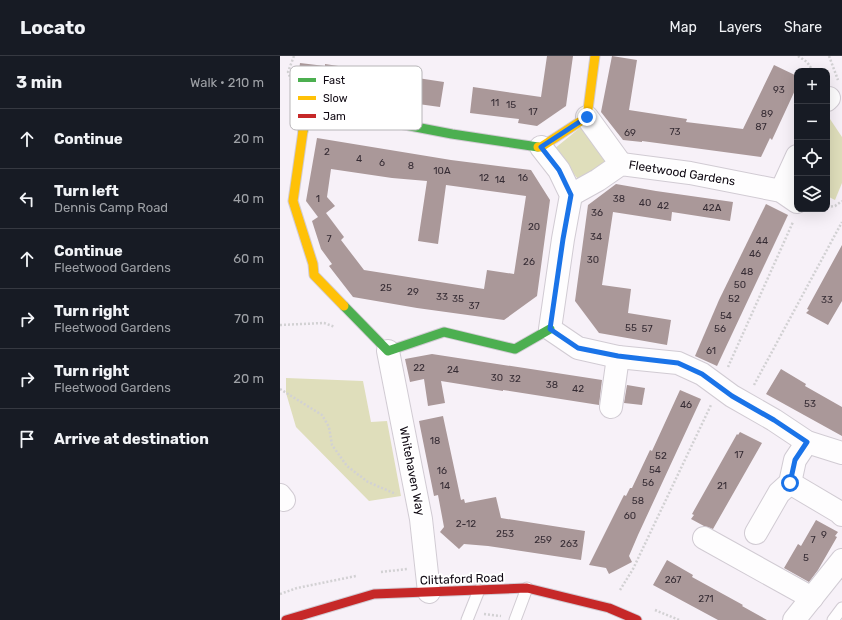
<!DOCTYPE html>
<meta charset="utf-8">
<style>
body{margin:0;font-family:Rubik,sans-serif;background:#20242c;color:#f1f3f6}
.controls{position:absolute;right:12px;top:12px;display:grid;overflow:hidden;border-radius:8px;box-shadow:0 4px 16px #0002}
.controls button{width:36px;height:36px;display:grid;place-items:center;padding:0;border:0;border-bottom:1px solid #363941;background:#171b24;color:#f1f3f6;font:20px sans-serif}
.stop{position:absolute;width:12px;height:12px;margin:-9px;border:3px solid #1a73e8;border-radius:50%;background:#fff}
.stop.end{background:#1a73e8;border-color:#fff;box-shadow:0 1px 4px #0008}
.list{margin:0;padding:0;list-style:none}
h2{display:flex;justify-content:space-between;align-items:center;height:52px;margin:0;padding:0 16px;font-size:17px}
h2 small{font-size:13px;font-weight:400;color:#9ea1a6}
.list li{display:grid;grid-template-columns:26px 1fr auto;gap:12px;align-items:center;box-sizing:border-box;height:60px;padding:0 16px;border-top:1px solid #363941}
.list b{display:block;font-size:15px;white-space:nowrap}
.list p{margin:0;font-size:13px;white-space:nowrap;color:#9ea1a6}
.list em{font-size:13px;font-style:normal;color:#9ea1a6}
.icon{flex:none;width:22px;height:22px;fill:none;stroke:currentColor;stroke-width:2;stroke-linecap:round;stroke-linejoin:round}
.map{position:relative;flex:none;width:562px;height:564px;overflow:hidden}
header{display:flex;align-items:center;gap:24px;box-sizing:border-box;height:56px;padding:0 20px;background:#171b24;border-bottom:1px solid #363941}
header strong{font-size:19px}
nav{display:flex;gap:22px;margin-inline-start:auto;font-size:14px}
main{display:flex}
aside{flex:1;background:#171b24}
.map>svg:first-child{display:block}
.green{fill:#dfdebb}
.building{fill:#aa9899;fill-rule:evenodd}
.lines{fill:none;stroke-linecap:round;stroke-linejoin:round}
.lane-casing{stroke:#d1cbd3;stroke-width:13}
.street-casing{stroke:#d1cbd3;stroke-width:24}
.fast-casing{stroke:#d1cbd3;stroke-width:11}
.slow-casing{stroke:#d1cbd3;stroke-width:11}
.jam-casing{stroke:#d1cbd3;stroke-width:11}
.path{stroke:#d2d1d3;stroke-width:2.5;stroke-dasharray:2 2;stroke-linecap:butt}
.lane{stroke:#fefdfe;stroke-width:11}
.street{stroke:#fefdfe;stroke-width:22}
.fast{stroke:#4caf50;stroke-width:9}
.slow{stroke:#ffc107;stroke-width:9}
.jam{stroke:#c62828;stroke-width:9}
.route{stroke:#1a73e8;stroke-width:5}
.labels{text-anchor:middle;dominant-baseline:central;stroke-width:4;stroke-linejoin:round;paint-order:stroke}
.number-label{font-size:10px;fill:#362c34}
.street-label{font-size:12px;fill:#0f0812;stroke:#fff}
.key{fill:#fff;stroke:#b7b5b8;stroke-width:1}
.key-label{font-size:11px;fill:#0f0812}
</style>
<header>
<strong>Locato</strong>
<nav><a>Map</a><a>Layers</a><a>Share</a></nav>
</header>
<main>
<aside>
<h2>3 min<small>Walk · 210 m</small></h2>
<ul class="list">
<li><svg class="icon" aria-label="ahead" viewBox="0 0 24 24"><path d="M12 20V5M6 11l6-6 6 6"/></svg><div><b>Continue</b></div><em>20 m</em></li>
<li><svg class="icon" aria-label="left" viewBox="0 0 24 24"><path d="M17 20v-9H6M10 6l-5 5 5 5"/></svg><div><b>Turn left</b><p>Dennis Camp Road</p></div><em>40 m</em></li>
<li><svg class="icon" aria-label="ahead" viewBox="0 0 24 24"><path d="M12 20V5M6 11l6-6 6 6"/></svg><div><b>Continue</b><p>Fleetwood Gardens</p></div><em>60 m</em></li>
<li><svg class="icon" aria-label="right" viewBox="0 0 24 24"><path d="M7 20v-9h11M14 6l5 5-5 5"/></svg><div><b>Turn right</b><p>Fleetwood Gardens</p></div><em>70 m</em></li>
<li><svg class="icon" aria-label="right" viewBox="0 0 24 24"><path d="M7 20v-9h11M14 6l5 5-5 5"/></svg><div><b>Turn right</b><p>Fleetwood Gardens</p></div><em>20 m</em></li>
<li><svg class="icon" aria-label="arrive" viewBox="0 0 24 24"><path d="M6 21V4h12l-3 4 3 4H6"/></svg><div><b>Arrive at destination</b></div></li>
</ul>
</aside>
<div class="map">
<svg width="562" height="564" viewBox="0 0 562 564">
<rect width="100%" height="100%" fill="#f7f1f8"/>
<!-- green -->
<g class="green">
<path d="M550,63L562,81V127L555,144L547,140V68Z"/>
<path d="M301,71L328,106L301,127L274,93Z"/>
<path d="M6,322L83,325L91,366L107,365L121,440L89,445L16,371L6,337Z"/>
</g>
<!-- building -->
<g class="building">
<path d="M267,0H293L286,50L257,70L238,67L239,63L190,57L193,31L261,41Z"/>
<path d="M332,0L357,4L349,54L407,63L406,66L463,73L494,9L517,20V30L492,84L490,82L481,101L362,85V86L343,84L321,56Z"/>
<path d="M20,7L45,10V8L164,26L160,51L109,44V45L17,31Z"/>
<path d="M37,82L171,104L251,114L270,144L257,240L224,264L137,252L73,241L49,210L52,208L41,193L32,165L38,161L26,145ZM51,113L112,122L147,125L138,185L158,188L166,129L246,140L234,218L207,214L204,233L84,214L61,184L64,181L46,157L55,150L47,141Z"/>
<path d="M336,128L376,135L453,146L450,165L392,156L391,165L333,156L322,229L351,233L348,257L391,264L387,289L319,277L295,245L308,149Z"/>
<path d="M486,148L508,159L437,310L415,300L439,244Z"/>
<path d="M562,189V245L548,269L526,257L529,254L527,253Z"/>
<path d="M152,298L322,324L319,349L223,334V335L161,325L165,347L148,350L144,323L130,326L125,303Z"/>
<path d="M501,313L526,328L525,330L562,351V380L486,338Z"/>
<path d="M347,329L365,332L362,349L344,347Z"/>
<path d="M400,334L421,343L358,479L349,500L352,506L329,518L326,512L309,509L344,439L346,440L350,432H352L370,394L372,395Z"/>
<path d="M163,360L181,444L184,443L185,447L216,441L221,462L305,475L301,504L208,490L184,488L179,493L160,476L164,471L158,439L154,440L139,365Z"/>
<path d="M460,376L482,387L433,473L424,470L411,463L414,459L412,458L457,378L458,379Z"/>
<path d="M536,464L558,476L555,480L557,481L538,514L529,526L504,512L518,488L521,490Z"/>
<path d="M387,504L413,519L412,521L463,549L462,550L487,564H438L373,529Z"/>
</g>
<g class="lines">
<!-- lane casing -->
<g class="lane-casing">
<g id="lane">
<path d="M187,564L199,534"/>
<path d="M235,564L247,532"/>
<path d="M553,564L562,552"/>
</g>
</g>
<!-- street casing -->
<g class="street-casing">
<g id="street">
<path d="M547,44L549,42"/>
<path d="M307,61L341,108"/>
<path d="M261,91L279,114L291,139L283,183L270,273L298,292L338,301L398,307L422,318L452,340L494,364L527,386L562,397"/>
<path d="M501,135L517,100"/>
<path d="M291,139L318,124L341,108L410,117L501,135L517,146"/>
<path d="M108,295L141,463L149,536"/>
<path d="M331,351L338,301"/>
<path d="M510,427L559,456L562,459"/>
<path d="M0,439L4,444"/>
<path d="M476,477L499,437L510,427L515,404L527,386"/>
<path d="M424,482L532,542"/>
<path d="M514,564L562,504"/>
</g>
</g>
<!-- fast casing -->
<g class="fast-casing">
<g id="fast">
<path d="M23,75L26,50L172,78L258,91"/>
<path d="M64,250L108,295L164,276L235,293L270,273"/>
</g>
</g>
<!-- slow casing -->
<g class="slow-casing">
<g id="slow">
<path d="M23,75L13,145L33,208L34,219L64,250"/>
<path d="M258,91H261L307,61L315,0"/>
</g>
</g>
<!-- jam casing -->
<g class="jam-casing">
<path id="jam" d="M6,564L94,538L247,532L329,552L357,564"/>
</g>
<!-- path -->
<g class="path">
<path d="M14,0L8,16L15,34"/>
<path d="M518,0L527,6L533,15"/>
<path d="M549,0L558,24"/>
<path d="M547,151L555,150L562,145"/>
<path d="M0,269L44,267L55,271"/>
<path d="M448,311L513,166"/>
<path d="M474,329L562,166"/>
<path d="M0,333L42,359L49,371L52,389L67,410L88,426L116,438"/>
<path d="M101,516L127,513"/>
<path d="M340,534L353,513L431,349"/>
<path d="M0,538L17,532L76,520"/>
<path d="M375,554L399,564"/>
<path d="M204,558L221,560"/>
</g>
<!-- lane -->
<use href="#lane" class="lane"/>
<!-- street -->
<use href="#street" class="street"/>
<!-- fast -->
<use href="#fast" class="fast"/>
<!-- slow -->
<use href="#slow" class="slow"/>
<!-- jam -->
<use href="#jam" class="jam"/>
</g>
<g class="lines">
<!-- route -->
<path class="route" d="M307,61L261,91L279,114L291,139L283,183L270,273L298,292L338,300L398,307L422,318L452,340L494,364L527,386L515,404L510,427"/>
</g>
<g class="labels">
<!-- number labels -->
<g class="number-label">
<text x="499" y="34">93</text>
<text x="215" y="47">11</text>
<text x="231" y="49">15</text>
<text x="253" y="56">17</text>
<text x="487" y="58">89</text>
<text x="481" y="71">87</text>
<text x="395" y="76">73</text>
<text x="350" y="77">69</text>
<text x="47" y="96">2</text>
<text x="79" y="103">4</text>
<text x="102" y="107">6</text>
<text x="131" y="110">8</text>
<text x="162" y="115">10A</text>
<text x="204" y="122">12</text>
<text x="243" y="122">16</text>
<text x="220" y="124">14</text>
<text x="38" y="143">1</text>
<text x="339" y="143">38</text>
<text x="365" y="147">40</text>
<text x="383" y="150">42</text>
<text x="432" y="152">42A</text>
<text x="317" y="157">36</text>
<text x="254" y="171">20</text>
<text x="316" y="181">34</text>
<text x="49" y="183">7</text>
<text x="482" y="185">44</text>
<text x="475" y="198">46</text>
<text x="313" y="204">30</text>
<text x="249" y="206">26</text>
<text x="467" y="216">48</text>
<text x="460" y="229">50</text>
<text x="106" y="232">25</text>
<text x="133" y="236">29</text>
<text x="162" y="241">33</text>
<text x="178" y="243">35</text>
<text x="454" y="243">52</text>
<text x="547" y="244">33</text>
<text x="194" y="250">37</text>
<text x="446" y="260">54</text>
<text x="351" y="272">55</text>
<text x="367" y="273">57</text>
<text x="440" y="273">56</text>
<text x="431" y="295">61</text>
<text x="139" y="312">22</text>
<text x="173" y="314">24</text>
<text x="217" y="322">30</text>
<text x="235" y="323">32</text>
<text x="272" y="329">38</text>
<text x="298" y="333">42</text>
<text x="530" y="348">53</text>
<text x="406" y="349">46</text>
<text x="155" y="385">18</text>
<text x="459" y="399">17</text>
<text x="381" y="400">52</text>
<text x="375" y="414">54</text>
<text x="162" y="415">16</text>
<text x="368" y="427">56</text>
<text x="165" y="430">14</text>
<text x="442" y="430">21</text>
<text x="358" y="445">58</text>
<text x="350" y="460">60</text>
<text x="186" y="468">2-12</text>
<text x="225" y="478">253</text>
<text x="544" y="479">9</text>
<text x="263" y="484">259</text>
<text x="533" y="484">7</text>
<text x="289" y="488">263</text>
<text x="526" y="502">5</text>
<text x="393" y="524">267</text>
<text x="426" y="543">271</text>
</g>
<!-- street labels -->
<g class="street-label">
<text transform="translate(402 117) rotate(9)">Fleetwood Gardens</text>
<text transform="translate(132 415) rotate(79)">Whitehaven Way</text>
<text transform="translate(182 523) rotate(-2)">Clittaford Road</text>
</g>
</g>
<!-- legend -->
<rect x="10" y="10" width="132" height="64" rx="6" class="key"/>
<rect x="18" y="22" width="18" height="4" fill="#4caf50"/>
<rect x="18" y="40" width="18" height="4" fill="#ffc107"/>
<rect x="18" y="58" width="18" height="4" fill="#c62828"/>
<g class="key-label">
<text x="43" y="28">Fast</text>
<text x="43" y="46">Slow</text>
<text x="43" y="64">Jam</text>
</g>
</svg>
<div class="controls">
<button>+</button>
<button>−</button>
<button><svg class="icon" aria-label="locate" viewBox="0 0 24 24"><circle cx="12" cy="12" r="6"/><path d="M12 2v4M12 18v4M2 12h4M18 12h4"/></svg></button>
<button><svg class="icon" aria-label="layers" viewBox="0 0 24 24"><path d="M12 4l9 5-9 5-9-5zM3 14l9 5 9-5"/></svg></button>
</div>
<div class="stop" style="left:510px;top:427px"></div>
<div class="stop end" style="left:307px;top:61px"></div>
</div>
</main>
